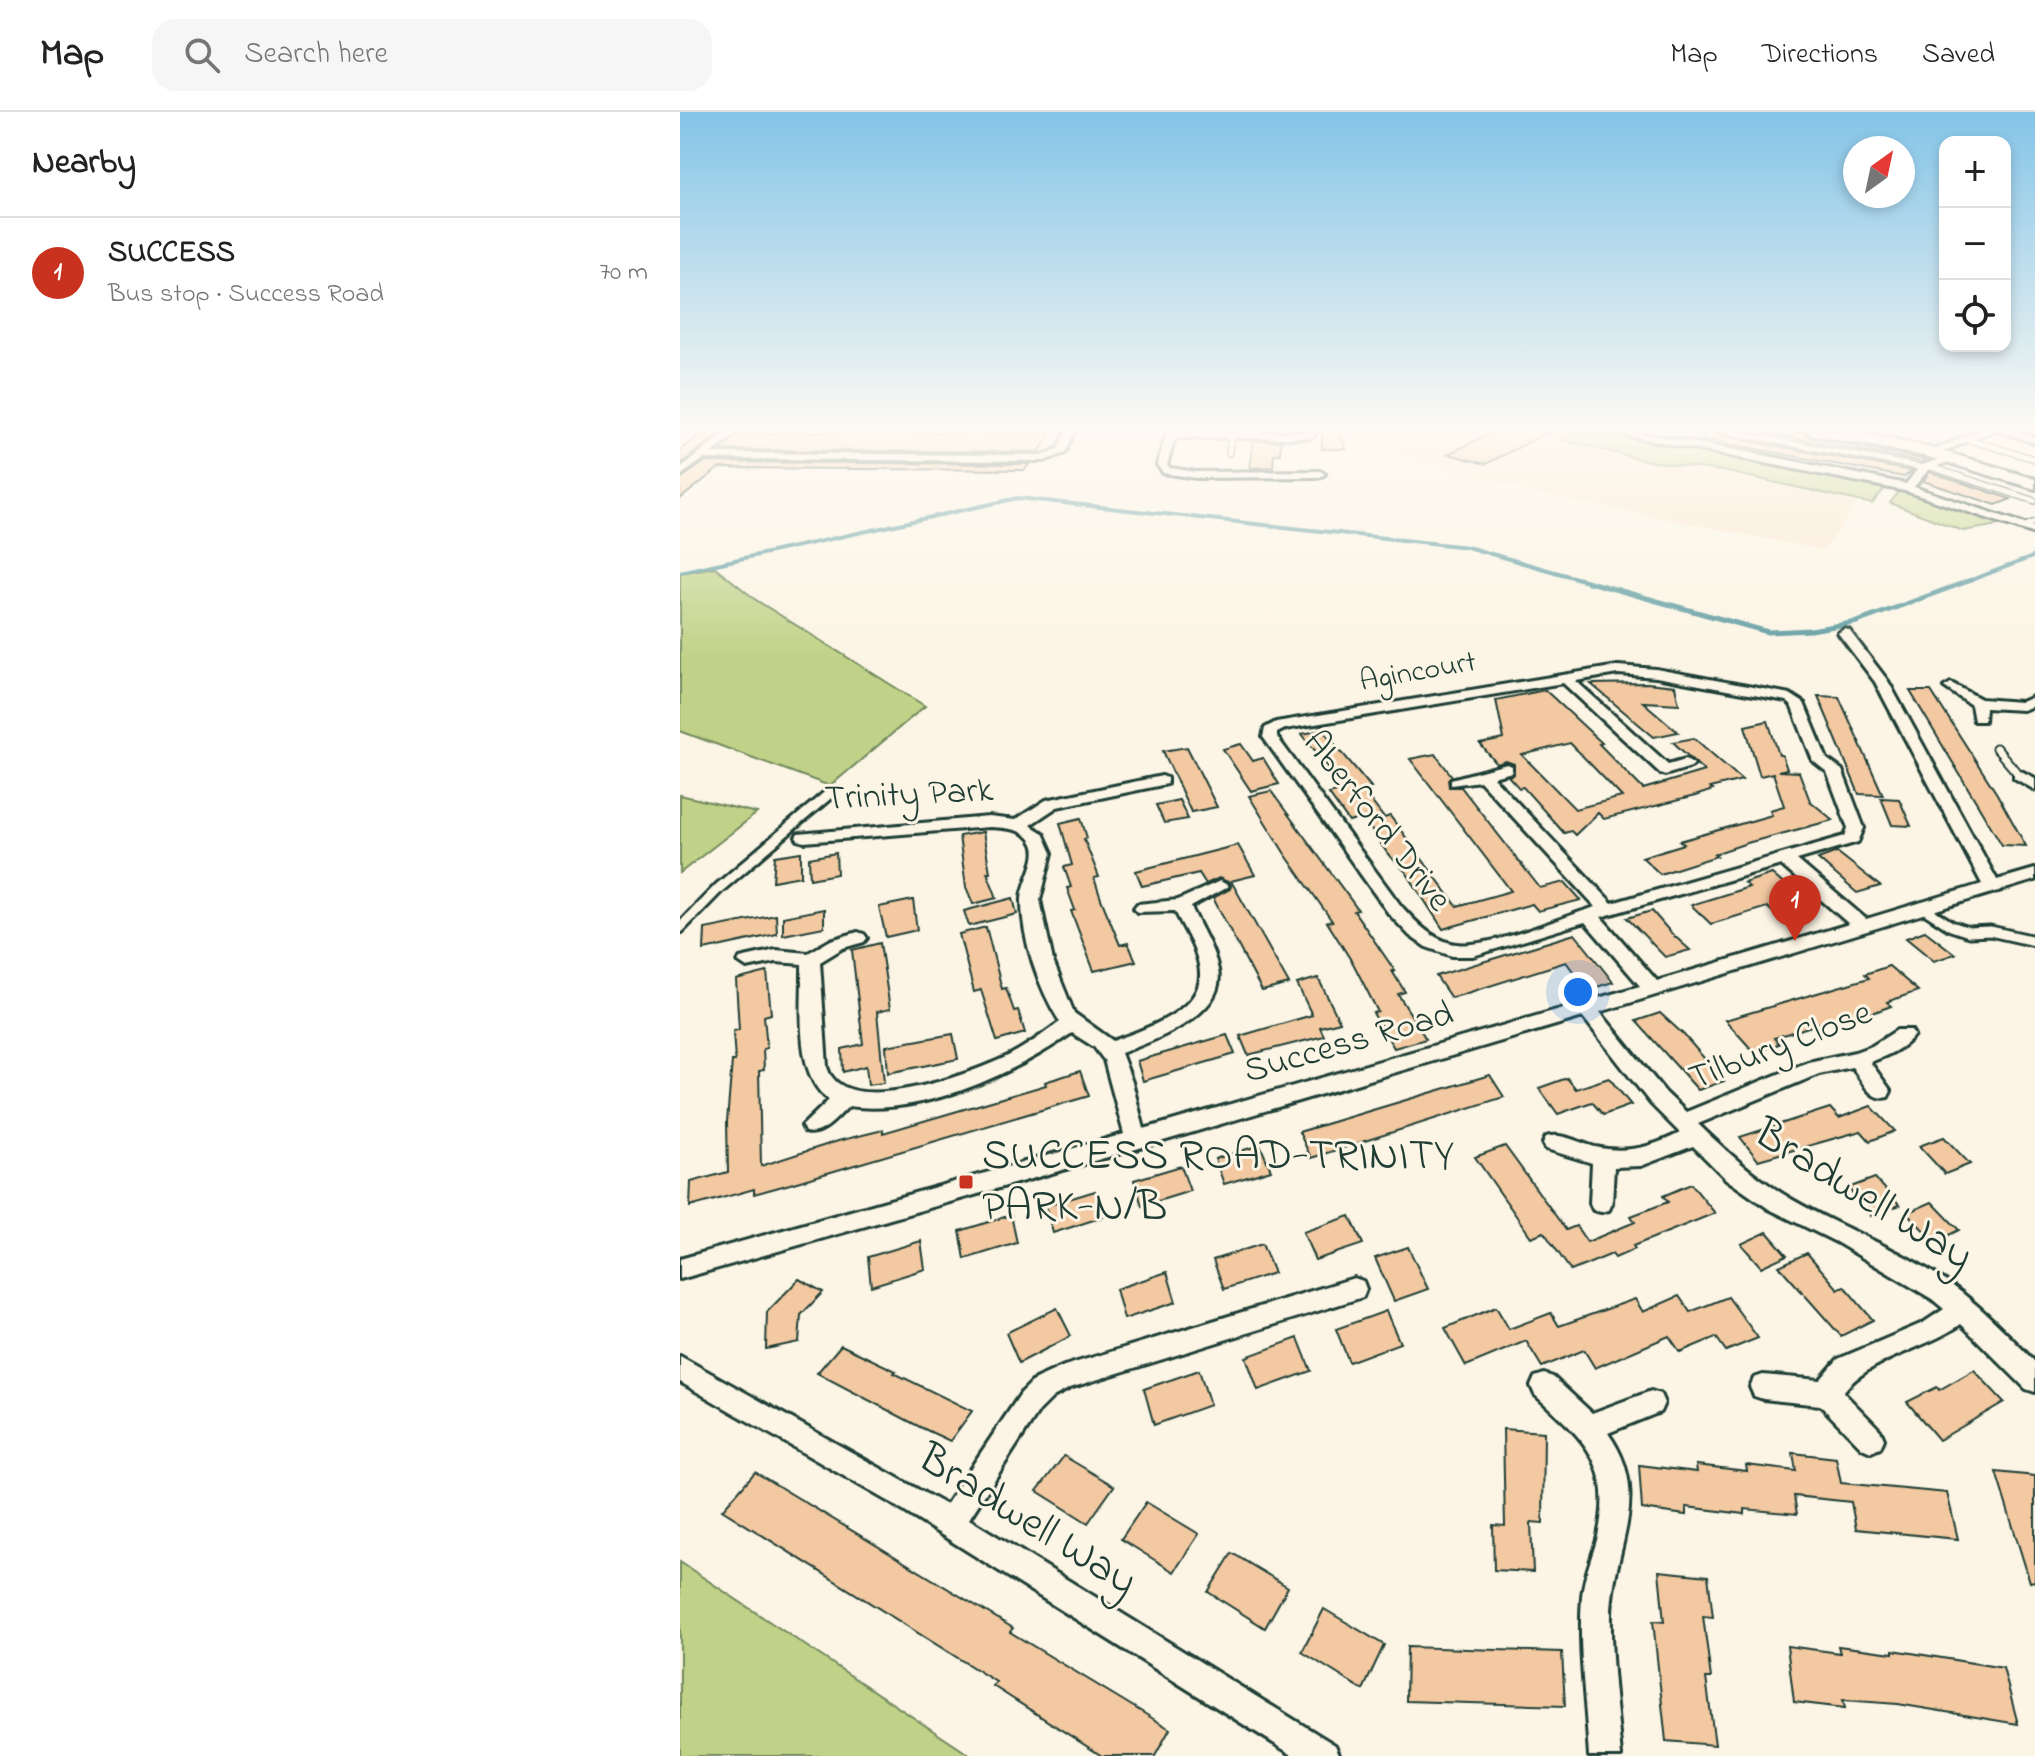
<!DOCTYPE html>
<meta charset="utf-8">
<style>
body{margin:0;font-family:"Indie Flower",sans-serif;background:#f6f6f6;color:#222}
.controls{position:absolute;right:24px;top:24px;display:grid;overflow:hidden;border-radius:16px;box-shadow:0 4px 12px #0003}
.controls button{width:72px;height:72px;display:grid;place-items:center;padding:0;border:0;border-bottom:2px solid #e0e0e0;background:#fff;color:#222;font:40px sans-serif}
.compass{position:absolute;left:1163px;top:24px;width:72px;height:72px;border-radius:50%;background:#fff;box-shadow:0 4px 12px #0003;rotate:33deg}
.you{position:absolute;left:898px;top:880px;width:28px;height:28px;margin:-20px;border:6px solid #fff;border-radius:50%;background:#1a73e8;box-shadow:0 0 0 12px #1a73e833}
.badge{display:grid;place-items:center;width:52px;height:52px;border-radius:50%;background:#c8321e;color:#fff;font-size:26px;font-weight:700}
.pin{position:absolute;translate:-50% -66px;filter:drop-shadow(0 2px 4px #0008)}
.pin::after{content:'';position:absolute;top:42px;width:28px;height:24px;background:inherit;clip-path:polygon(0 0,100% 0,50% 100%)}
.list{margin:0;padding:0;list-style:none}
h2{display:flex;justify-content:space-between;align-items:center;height:104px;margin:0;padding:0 32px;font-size:34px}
h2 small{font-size:26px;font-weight:400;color:#767676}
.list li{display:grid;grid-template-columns:52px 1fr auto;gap:24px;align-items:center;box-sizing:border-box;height:112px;padding:0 32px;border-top:2px solid #e0e0e0}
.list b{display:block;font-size:30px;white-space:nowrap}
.list p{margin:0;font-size:26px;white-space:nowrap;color:#767676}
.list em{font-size:26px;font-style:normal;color:#767676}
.icon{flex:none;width:44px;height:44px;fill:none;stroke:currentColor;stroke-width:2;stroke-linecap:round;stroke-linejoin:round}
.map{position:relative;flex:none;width:1355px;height:1644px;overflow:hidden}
header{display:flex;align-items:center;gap:48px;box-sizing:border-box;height:112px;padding:0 40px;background:#fff;border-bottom:2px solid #e0e0e0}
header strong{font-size:38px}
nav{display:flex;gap:44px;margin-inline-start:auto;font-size:28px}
.search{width:560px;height:72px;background:#f6f6f6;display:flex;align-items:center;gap:20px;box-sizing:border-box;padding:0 28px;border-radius:24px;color:#767676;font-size:30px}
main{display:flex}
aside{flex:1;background:#fff}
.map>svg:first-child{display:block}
.built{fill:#f9e8d1}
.green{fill:#c0d287;stroke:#70885e;stroke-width:2}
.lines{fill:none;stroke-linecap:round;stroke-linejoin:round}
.stream-far1{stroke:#609ca1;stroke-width:4}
.stream{stroke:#609ca1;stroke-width:5}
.building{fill:#f3c9a2;stroke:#1f3d34;stroke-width:2;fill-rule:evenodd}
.lane-far2-casing{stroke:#1f3d34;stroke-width:8}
.lane-far1-casing{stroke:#1f3d34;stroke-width:11}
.lane-casing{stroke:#1f3d34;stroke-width:15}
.street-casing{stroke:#1f3d34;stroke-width:6}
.primary-casing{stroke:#1f3d34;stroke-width:6}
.lane-far2{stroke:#fcf5e5;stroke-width:5}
.lane-far1{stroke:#fcf5e5;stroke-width:7}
.lane{stroke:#fcf5e5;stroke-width:9}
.street{fill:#fcf5e5;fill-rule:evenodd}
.primary{fill:#fcf5e5;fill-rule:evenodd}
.poi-dot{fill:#c8321e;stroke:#fcf5e5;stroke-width:3}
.labels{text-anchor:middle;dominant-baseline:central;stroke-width:6;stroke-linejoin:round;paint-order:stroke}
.far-street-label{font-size:30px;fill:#1f3d34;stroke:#fcf5e5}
.street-label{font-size:36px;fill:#1f3d34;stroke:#fcf5e5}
.near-poi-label{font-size:44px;fill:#1f3d34;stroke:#fcf5e5;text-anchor:start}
.near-street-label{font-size:44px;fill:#1f3d34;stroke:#fcf5e5}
</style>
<header>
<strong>Map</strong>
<div class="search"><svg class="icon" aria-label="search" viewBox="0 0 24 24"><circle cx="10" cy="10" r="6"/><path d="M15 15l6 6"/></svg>Search here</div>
<nav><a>Map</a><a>Directions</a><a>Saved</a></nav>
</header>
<main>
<aside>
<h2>Nearby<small></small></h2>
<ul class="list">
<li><span class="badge">1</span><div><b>SUCCESS</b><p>Bus stop · Success Road</p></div><em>70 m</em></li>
</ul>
</aside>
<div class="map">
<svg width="1355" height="1644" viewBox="0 0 1355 1644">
<rect width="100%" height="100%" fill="#fcf5e5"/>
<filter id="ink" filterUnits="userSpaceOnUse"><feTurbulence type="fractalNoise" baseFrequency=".0125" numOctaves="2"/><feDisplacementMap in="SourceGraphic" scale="16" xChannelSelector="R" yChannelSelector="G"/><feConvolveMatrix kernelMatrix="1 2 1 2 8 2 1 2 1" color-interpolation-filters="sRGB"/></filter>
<g filter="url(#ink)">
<!-- built -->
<path class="built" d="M689,317H897L900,318L884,329L968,349L1048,360L1179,390L1144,438L863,383L675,329L673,325Z"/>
<!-- green -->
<g class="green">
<path d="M901,317L1207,374L1192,392L1048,360L968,349L883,328Z"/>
<path d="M1221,377L1325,412L1283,419L1210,391Z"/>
<path d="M35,455L76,488L245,594L150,674L0,619V461Z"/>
<path d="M0,683L77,701L0,761Z"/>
<path d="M0,1450L291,1644H0Z"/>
</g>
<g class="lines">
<!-- stream-far1 -->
<g class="stream-far1">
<path d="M0,460L338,386L787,435L910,470"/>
<path d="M1286,470L1355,444"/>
</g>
<!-- stream -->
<path class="stream" d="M902,468L1088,520L1131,518L1177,510L1291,468"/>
</g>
<!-- building -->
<g class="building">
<path d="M642,317H658L666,337H642Z"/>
<path d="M819,317H874L806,352L768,342Z"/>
<path d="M1024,317L1032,322L1232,359L1224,365L1023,327Z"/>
<path d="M1065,317L1123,321L1129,325L1248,348L1242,350Z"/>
<path d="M99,319L137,320L371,321L359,340L40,338L60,321L95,322Z"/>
<path d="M24,321H41L0,352V338Z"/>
<path d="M573,329H601L600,342H594L593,355L570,356Z"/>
<path d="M25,350L349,352L345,358L39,356L0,387V367Z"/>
<path d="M1250,360L1331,387L1316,393L1243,369Z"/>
<path d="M967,571L995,574L999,592L963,590L998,620L974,625L911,572Z"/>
<path d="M865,578L922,631L919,632L963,677L1024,659L993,630L1014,626L1062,668L1030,676L1033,678L1015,684L924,707L918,701L895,723L891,719L884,721L843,675L839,676L828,664L834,662V652L826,649L817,652L800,632L824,627L816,588ZM890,631L918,660L942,685L895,697L842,643Z"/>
<path d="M1230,579H1251L1317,682L1346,734L1322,733Z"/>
<path d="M1138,584L1159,585L1203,683L1179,682Z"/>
<path d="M1088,609L1099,643H1102L1107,657L1098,659L1119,660L1130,689L1153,708L1067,731L1034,742L1037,744L980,762L962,745L1004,732L1000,729L1092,703L1090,698L1104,694L1093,661L1080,664L1065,614Z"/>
<path d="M643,618L691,675L682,677L704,706L710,704L777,794L831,779L730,647L755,642L772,664L768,667L769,675H781L860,776L885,770L901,788L858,799L852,792L763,817L726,760L708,742L683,706L669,710L649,682L660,679L649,665L655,664L622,622Z"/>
<path d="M561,632L573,649L583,646L599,672L571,679L543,637Z"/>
<path d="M507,635L537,695L511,700L483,639Z"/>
<path d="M591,679L678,798L674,799L715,859H712L725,880L718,882L746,927L714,936L693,901L698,900L674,853L647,810L652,809L605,742L569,684Z"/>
<path d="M1201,686L1219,687L1231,714L1212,713Z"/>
<path d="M499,688L508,707L484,711L476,693Z"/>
<path d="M401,706L407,726L404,727L419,765L414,766L421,787L440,833L448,831L456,849L414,859L391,799L395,798L387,776L391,775L384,755L392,753L380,711Z"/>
<path d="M303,720L310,760H307L317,786L293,792L286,775L279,724Z"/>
<path d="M558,733L575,763L551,769L609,872L582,879L533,786L550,777V771L539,766L526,772L519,761L462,774L456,759Z"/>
<path d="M121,740V764L93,769L95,744Z"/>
<path d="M1157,740L1200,774L1177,781L1138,747Z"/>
<path d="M156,741L157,762L130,767L129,746Z"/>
<path d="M1092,762L1109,777L1101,780L1126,802L1104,810L1087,795L1031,812L1011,793L1069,775L1064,771Z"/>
<path d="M333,786L337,802L289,814L284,799Z"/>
<path d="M233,788L237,818L206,825L199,795Z"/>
<path d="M144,797V815L103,823V805Z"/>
<path d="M972,799L991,821L1010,838L985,845L947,806Z"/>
<path d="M96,803L97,822L24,838L25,817Z"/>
<path d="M306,815L322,877L326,876L334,899L338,898L345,921L317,929L301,878L294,880L279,822Z"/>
<path d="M1245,819L1275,842L1254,849L1226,826Z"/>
<path d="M895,822L933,870L907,878L886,850L771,886L756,864Z"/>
<path d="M200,831L210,897L197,900L204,971L188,973L186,954L163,960L162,937L183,932L172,838Z"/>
<path d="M1209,854L1238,879L1207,890L1211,894L1165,911L1159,905L1119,918L1094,926L1099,932L1074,940L1045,908L1189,866L1185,862Z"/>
<path d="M87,860L91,902L84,904L87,936L83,937L84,958L79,959L81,1054L158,1029L203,1018V1021L366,973L365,970L400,959L409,984L110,1072L74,1082V1077L10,1095L11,1070L48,1060L47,1010L52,949H55L53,919L59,918L56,868Z"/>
<path d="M638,866L660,910L640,915L644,924L568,943L560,924L632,903L617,872Z"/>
<path d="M980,901L1004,923L1044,969L1018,978L956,909Z"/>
<path d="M273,922L278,947L208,961L206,934Z"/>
<path d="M547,923L555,942L463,969L457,949Z"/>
<path d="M810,963L824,985L631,1046L619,1020Z"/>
<path d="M887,966L896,977L929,966L951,993L923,1003L912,990L878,1002L859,976Z"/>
<path d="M1191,994L1215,1019L1190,1029L1181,1019L1078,1048L1060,1025L1150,996L1159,1006Z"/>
<path d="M1264,1025L1290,1052L1265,1062L1239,1034Z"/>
<path d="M580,1033L591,1058L544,1072L535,1047Z"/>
<path d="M825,1034L886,1118L896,1114L907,1130L955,1110L951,1104L988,1090L983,1084L1011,1072L1035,1101L953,1134L955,1137L935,1146L932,1142L891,1159L864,1120L851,1125L795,1045Z"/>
<path d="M501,1054L510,1079L462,1094L454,1068Z"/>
<path d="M1195,1066L1220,1093L1191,1104L1168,1076Z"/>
<path d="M415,1079L423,1105L373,1121L366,1094Z"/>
<path d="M1252,1090L1279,1118L1255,1130L1227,1101Z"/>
<path d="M331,1103L337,1131L285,1147L280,1119Z"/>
<path d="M670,1104L683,1132L635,1148L623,1120Z"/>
<path d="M1087,1120L1107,1143L1081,1155L1061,1132Z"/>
<path d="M241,1129L245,1157L191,1174L188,1145Z"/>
<path d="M582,1132L594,1161L544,1177L533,1148Z"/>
<path d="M728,1135L748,1177L714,1189L695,1146Z"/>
<path d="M1127,1141L1158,1177L1164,1174L1193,1208L1161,1224L1099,1154Z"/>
<path d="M487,1160L496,1190L444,1207L436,1177Z"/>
<path d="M119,1167L143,1180L121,1203L119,1230L86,1237L87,1200Z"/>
<path d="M999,1184L1010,1200L1048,1185L1078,1226L1046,1239L1036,1225L1000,1240L989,1224L915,1256L904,1238L862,1255L846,1229L786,1254L765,1216L816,1195L829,1217L871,1201L879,1214L955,1187L963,1200Z"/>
<path d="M377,1196L391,1224L339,1251L326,1221Z"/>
<path d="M706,1199L720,1231L669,1250L656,1217Z"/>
<path d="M618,1226L631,1259L578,1278L566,1245Z"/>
<path d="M161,1233L216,1259L214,1261L292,1299L270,1329L240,1315L137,1261Z"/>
<path d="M519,1258L530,1293L474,1313L464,1277Z"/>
<path d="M1294,1258L1324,1290L1259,1328L1227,1290L1257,1275L1259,1278Z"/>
<path d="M823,1317L864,1320L863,1411L851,1410L853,1460L814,1458L813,1413L825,1414Z"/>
<path d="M1113,1341L1156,1346L1161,1371L1267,1381L1278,1427L1176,1417L1171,1390L1114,1384L1117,1402L1065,1397V1402L1006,1395V1403L962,1397L959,1353L1017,1360L1016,1353L1067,1359L1066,1353L1116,1359Z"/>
<path d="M384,1344L434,1374L408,1411L357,1379Z"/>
<path d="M75,1360L333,1516L330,1520L490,1617L475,1644H422L313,1574L316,1570L42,1398Z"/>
<path d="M1316,1360L1355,1364V1469L1350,1470Z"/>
<path d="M466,1390L519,1422L494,1460L441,1427Z"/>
<path d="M552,1441L608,1475L585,1516L528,1480Z"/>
<path d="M979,1459L1028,1464L1033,1505L1023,1504L1031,1566H1026L1035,1633L986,1629L973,1509L984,1510Z"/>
<path d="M644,1497L704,1533L683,1578L622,1540Z"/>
<path d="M1107,1534L1160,1541L1158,1534L1213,1541V1538L1323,1556L1338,1612L1218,1592L1163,1588L1165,1596L1114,1590Z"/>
<path d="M727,1535L882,1540L885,1594L726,1589Z"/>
</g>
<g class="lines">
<!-- lane-far2 casing -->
<g class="lane-far2-casing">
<g id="lane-far2">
<path d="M1033,317L1244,356"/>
<path d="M1286,327L1355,347"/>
<path d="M549,341L552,317"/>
<path d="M1248,354L1355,389"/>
<path d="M1343,415L1355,410"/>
</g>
</g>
<!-- lane-far1 casing -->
<g class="lane-far1-casing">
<path id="lane-far1" d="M1316,636L1339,663"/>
</g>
<!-- lane casing -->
<g class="lane-casing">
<g id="lane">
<path d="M1242,795L1271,814L1289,820L1310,819L1355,829"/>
<path d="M0,816L39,776L149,682"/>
</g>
</g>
<!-- street casing -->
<g class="street-casing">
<g id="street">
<path d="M51,317H61L32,341L363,343L378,337L387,317H396L385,341L364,349L24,347L0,364V356Z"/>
<path d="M488,317H498L497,320H630L635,323L630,326H495L487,353L490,356L516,360L640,359L645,362L640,365L516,366L483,361L477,353Z"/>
<path d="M914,317H936L1069,340L1226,372L1240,354L1270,343L1273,344V348L1248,358L1234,375L1355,415V422L1225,379Z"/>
<path d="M1302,317H1330L1355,325V331L1315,318L1255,343L1247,341Z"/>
<path d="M1164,517L1169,518L1208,569L1317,768L1355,757V768L920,900L985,980L1006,1000L1128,950L1175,940L1192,934L1217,918H1231L1234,923C1224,937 1206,944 1190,950L1211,979L1208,985C1190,990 1182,968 1172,955L1139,962L1018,1012C1045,1038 1071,1062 1103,1082C1156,1115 1218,1135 1270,1172C1301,1194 1328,1223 1355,1250V1280L1346,1277L1281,1212C1245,1238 1191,1245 1163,1280L1200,1318L1204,1327L1200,1336L1191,1340L1182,1336L1140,1293L1083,1287L1074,1284L1070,1275L1074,1266L1083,1263L1140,1268L1158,1247L1243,1211L1264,1197L1252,1187L1156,1130L1089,1097L1046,1067L1013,1034L961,1054L934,1055L932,1091L929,1098L921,1100L913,1098L910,1091L912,1051L866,1037L863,1031L866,1025C881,1020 900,1031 915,1035C947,1042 972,1035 1000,1021L971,992L903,905L456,1037L0,1167V1147L444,1022L424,948L414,935L392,921C335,961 241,1005 169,994C157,1005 143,1025 125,1020L122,1014L149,988C113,962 123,893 122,852L96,850L67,856L58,850L60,846L96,838L128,841L151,828L178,820L184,822L187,826L184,830L163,836L140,850L147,955C163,1010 293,961 328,944C346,935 363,922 380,910C359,877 341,826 342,786C343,769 360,747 353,732C346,716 324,716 309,715L124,730L118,728L116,725L118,722L309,705L335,708L366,688L482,664L487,666V672L377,695L350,713L363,721L372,741L360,788L373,849L394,901L433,929C461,918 519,901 520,864C521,843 504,818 495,799L457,800L454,796L457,792L498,788L540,769L549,774L511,795C520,815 534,836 538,858C547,903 473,929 441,941L452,970L464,1017L960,874L905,810L793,844H772L746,835L730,824L709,802L583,625L585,616L596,610L938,554L976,557L1110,582L1124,591L1147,647L1162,658L1184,716L1178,730L1117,748L1186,807L1302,772L1195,570L1158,521ZM938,562L976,565L1106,589L1111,593L1133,649L1147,660L1168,716L1165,724L932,791L813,665L832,660V654L827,652L771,667V673L800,669L916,795C881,805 804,840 771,831C750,826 735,809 721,794L597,625V621L605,617L883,571L980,661L985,663L1011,655L1014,652L1006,647L988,652L896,569ZM1101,753L1169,812L977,869L921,805Z"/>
<path d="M1271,571L1301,587L1341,590L1355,584V593L1343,598L1305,596L1304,609H1294L1291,593L1264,575Z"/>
<path d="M1339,658L1355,666V678L1334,666V660Z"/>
<path d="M674,1166L683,1169L686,1177L683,1185L390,1276L373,1285L359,1299L289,1407L655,1633L660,1644H614L209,1390L0,1270V1244L266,1393L341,1281L355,1267L384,1254Z"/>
<path d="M864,1262L873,1265L912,1301L971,1279L980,1282L984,1291L980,1300L928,1321C974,1385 932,1436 931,1503C930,1550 937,1597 941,1644H909C906,1591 898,1537 902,1484C904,1463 913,1444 918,1424C934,1352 905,1328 855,1283L851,1274L855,1265Z"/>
</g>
</g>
<!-- primary casing -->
<g class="primary-casing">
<path id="primary" d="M1123,317C1202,317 1280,344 1355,367V377L1249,345L1130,322Z"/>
</g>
<!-- lane-far2 -->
<use href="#lane-far2" class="lane-far2"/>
<!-- lane-far1 -->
<use href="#lane-far1" class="lane-far1"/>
<!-- lane -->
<use href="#lane" class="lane"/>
<!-- street -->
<use href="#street" class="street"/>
<!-- primary -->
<use href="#primary" class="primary"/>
</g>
</g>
<!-- sky -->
<linearGradient id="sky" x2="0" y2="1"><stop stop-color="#83c4e8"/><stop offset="0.58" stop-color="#fefaf3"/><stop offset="1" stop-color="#fefaf3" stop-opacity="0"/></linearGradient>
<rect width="1355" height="547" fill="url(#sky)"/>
<!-- markers -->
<rect class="poi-dot" x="278" y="1062" width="16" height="16" rx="4"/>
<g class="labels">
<!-- far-street labels -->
<g class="far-street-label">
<text transform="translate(738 561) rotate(-10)">Agincourt</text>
</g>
<!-- street labels -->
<g class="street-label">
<text transform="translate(229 684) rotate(-3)">Trinity Park</text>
<text transform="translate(696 710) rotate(52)">Aberford Drive</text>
<text transform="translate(669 932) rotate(-16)">Success Road</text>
<text transform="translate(1101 935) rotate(-21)">Tilbury Close</text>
</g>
<!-- near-poi labels -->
<g class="near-poi-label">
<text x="302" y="1045">SUCCESS ROAD-TRINITY<tspan x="302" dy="51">PARK-N/B</tspan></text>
</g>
<!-- near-street labels -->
<g class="near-street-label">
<text transform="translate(1183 1084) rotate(32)">Bradwell Way</text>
<text transform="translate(347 1409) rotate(32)">Bradwell Way</text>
</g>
</g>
</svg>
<div class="controls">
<button>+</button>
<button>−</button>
<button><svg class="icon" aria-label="locate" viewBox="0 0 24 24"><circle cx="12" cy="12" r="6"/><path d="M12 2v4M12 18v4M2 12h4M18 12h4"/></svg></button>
</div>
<svg class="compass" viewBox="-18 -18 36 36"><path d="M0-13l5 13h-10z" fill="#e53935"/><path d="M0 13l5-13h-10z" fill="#767676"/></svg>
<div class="you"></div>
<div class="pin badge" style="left:1115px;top:829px">1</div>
</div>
</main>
